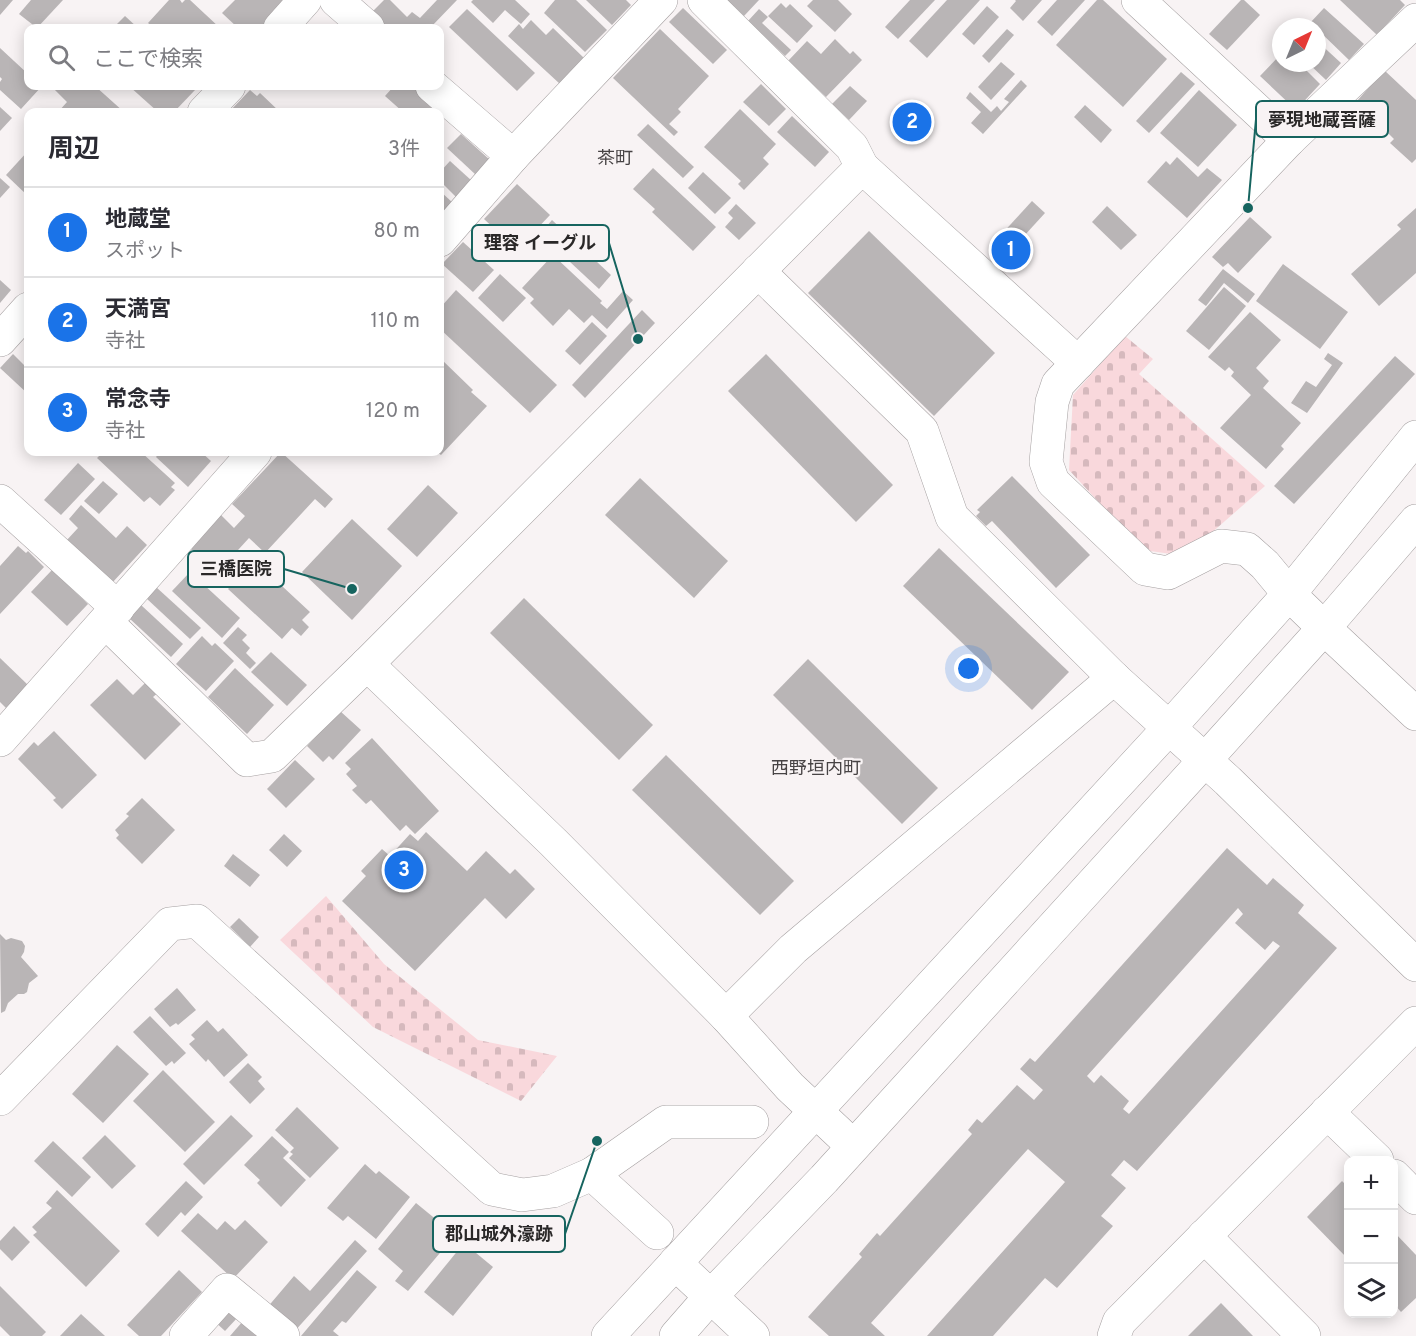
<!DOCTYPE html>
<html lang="ja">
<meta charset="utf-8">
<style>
body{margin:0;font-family:Overpass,"Noto Sans JP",sans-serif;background:#f7f7f7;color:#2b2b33}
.controls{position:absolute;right:18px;bottom:18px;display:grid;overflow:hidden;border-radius:12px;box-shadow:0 3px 15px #0003}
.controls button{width:54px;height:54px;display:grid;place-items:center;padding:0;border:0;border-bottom:2px solid #e1e1e2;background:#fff;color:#2b2b33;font:30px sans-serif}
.compass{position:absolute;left:1272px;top:18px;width:54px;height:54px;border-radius:50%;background:#fff;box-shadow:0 3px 15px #0003;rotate:43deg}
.you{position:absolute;left:969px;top:669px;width:21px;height:21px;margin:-15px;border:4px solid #fff;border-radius:50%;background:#1a73e8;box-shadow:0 0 0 9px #1a73e833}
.badge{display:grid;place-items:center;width:39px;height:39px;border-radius:50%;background:#1a73e8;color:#fff;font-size:20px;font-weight:700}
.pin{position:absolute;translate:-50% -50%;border:3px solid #fff;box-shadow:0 2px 6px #0006}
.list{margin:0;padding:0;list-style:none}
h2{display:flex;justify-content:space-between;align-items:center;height:78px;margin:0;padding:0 24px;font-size:26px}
h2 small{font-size:20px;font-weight:400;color:#7c7c81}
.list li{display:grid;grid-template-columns:39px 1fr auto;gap:18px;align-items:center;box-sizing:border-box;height:90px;padding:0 24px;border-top:2px solid #e1e1e2}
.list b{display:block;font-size:22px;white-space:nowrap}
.list p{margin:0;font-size:20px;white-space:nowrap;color:#7c7c81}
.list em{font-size:20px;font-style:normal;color:#7c7c81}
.icon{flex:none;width:33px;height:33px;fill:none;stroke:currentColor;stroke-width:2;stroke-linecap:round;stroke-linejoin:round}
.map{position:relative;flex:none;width:1416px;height:1336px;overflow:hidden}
.search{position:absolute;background:#fff;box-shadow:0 3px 15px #0003;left:24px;top:24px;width:420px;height:66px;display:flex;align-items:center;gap:15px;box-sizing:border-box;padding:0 21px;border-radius:12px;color:#7c7c81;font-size:22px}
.panel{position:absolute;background:#fff;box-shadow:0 3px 15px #0003;left:24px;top:108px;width:420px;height:348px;border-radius:12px}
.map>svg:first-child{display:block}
.cemetery{fill:url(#cemetery-stones)}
.building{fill:#b9b5b6;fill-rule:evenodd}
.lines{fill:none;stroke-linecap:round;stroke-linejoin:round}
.minor-casing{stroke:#a5a0a1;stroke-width:34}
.minor{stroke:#fff;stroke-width:33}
.labels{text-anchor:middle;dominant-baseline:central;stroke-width:4.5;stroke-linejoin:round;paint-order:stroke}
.neighbourhood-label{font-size:18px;fill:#474344;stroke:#f8f3f4}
.leader{fill:none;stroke:#16645f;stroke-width:2}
.callout-dot{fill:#16645f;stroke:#f8f3f4;stroke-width:2}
.callout{fill:#f8f3f4;stroke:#16645f;stroke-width:2}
.callout-label{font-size:18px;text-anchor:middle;font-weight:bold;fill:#2a2828}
</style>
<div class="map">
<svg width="1416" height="1336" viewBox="0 0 1416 1336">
<defs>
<pattern id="cemetery-stones" width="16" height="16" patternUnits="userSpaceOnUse" patternTransform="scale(1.5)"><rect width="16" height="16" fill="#f9d8dc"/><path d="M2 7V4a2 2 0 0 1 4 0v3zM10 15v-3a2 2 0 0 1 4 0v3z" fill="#d6b9bd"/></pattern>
</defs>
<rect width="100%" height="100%" fill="#f8f3f4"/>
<!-- cemetery -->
<g class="cemetery">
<path d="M1125,336L1153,359L1139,374L1265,486L1185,556L1143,550L1069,470L1073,395Z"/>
<path d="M326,896L384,964L478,1040L557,1056L521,1101L373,1027L280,940Z"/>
</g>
<!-- building -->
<g class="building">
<path d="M0,0H13L0,15Z"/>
<path d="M31,0H63L37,28L19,14Z"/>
<path d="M169,0H180L182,3L185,0H190L220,28H154L148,23Z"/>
<path d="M235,0H289L262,28H238L222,13Z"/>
<path d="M384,0H390L407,17L412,12L420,18L437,0H457L430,28H385L370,14Z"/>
<path d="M473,0H515L530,14L521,24L505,10L493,23L471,2Z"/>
<path d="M555,0H576L607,30L585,52L544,13Z"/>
<path d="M586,0H626L631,5L612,25Z"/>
<path d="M727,0H759L744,16Z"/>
<path d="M813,0H838L852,14L835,32L807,6Z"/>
<path d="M910,0H935L898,39L885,27Z"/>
<path d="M947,0H980L927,58L909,41Z"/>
<path d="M1015,0H1042L1023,21L1010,8L1016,1Z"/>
<path d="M1057,0H1085L1052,36L1037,22Z"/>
<path d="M1097,0H1103L1167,59L1123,107L1056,45Z"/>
<path d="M1241,0H1244L1260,15L1227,50L1209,34Z"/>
<path d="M1340,0H1400L1405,5L1377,35Z"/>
<path d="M781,3L786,8L790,4L813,26L797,43L768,16Z"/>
<path d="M987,6L999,17L974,45L962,34Z"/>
<path d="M683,8L727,50L713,64L669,22Z"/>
<path d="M1324,8L1364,44L1349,60L1317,29V27L1310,23Z"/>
<path d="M467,9L535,73L517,91L449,27Z"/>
<path d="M759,9L768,17L762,23L791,50L785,56L748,21Z"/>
<path d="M125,16L138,28H113Z"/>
<path d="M531,20L546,35L553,28L584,58L560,84L508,36L519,24L523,29Z"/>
<path d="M660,29L709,76L678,109L681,112L669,124L678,132L674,136L613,78Z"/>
<path d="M1007,29L1014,35L989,63L982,56Z"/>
<path d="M835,39L850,54L853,51L862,60L826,97L788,61L807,41L821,54Z"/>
<path d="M1317,41L1341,63L1326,80L1308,63H1317Z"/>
<path d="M0,48L28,74V86H42L21,109L0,90V82L2,79L0,77Z"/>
<path d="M1281,54V63H1299L1320,84L1296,110L1260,76Z"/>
<path d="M1001,62L1015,74L991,100L978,87Z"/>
<path d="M1384,70L1416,100V159L1412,163L1390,143L1394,139L1379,124L1376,127L1362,115L1367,110L1357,101Z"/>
<path d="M1181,72L1195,84L1149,133L1136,121Z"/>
<path d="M1021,80L1027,86L983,134L971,123L981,112L966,98L970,92L991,112L997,106L1001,111L1009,102L1004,99Z"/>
<path d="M761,84L786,109L769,126L743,102Z"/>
<path d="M57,86H95L124,112H58L67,102L54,89Z"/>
<path d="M129,86H191L195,90L174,112H158Z"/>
<path d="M394,86H412L446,117L440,124V112H403L385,96Z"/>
<path d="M850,86L867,101L849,120L832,104Z"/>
<path d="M250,90L257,96L260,93L280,112H229Z"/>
<path d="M1199,90L1237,125L1198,167L1160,133Z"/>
<path d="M1085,105L1112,130L1101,143L1074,117Z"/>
<path d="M0,107L12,118L0,131Z"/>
<path d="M740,109L776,144L763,158L769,164L744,190L738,184L741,181L704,147Z"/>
<path d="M792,116L829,152L815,167L777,132Z"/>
<path d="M648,124L694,167L683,178L637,135Z"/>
<path d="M461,134L490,160L476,175L447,148Z"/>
<path d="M28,151V196L6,175Z"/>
<path d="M1177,157L1198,177L1207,168L1222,180L1187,218L1147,182L1166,161L1170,165Z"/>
<path d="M450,161L472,181L457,198L440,181V172Z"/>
<path d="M653,168L716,227L693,251L652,212L655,209L633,189Z"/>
<path d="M703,172L731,198L715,214L688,188Z"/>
<path d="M0,178L10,187L0,198Z"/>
<path d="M517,184L550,215L517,250L484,219Z"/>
<path d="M440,191L453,203L440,217Z"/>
<path d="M1032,201L1045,213L1003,259L990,247Z"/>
<path d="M736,204L756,223L739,240L725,227L733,218L728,213Z"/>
<path d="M1107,206L1137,235L1121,250L1092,222Z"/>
<path d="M1416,208V273L1379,306L1351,274L1401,229L1397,225Z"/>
<path d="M1250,217L1272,237L1238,273L1228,263L1223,267L1212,257Z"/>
<path d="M552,220L611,275L599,289L540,234Z"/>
<path d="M869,231L995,353L934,416L808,293Z"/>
<path d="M463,242L494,270L473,292L442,264Z"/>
<path d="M553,255L602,301L600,303L607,309L623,291L633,300L607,329L592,315L584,323L569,309L553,326L530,303L534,299L522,288Z"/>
<path d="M1283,264L1348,312L1320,349L1256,301Z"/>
<path d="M1223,269L1255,294L1248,303L1224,283L1206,306L1198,300Z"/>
<path d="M500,274L526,298L503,322L478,298Z"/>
<path d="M0,280L11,290L0,303Z"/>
<path d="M1224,287L1246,306L1209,350L1186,331Z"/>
<path d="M456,290L557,385L530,413L440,329V308Z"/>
<path d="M642,310L655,323L585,398L572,385Z"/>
<path d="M1250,312L1281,340L1256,368L1269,381L1263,388L1301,423L1281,446L1284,449L1266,469L1220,428L1251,395L1231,376L1234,372L1229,367L1225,371L1208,357Z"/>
<path d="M592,322L607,336L580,365L565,351Z"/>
<path d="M1328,353L1343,363L1307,413L1291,403L1306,381L1316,387L1332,365L1324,359Z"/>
<path d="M13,354L28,369V394L0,368Z"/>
<path d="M766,354L893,485L856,522L728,391Z"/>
<path d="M1395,356L1415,374L1294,504L1274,486Z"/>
<path d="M440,358L473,390L471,392L487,406L441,455L437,452H440Z"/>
<path d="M100,452H141L175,483L171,487L175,490L160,506L150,497L144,502L97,458L102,453Z"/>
<path d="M160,452H201L211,461L188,487L156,457Z"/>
<path d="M281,452L333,499L325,508L315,499L265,553L249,538L217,573L190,548L221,515L234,528L245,516L232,504Z"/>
<path d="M78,463L95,479L61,515L44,500Z"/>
<path d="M1012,476L1090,555L1056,588L992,521L986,526L976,516L980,512L977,510Z"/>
<path d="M640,478L728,561L694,598L605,515Z"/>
<path d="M103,481L118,494L99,514L84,501Z"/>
<path d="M428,485L458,513L417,557L387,529Z"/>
<path d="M81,505L116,538L127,526L147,545L112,583L66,541L78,528L69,519Z"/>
<path d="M352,519L402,566L352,620L302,572Z"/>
<path d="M18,546L26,553L28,551L44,567L0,614V566Z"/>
<path d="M939,548L1069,672L1032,710L903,586Z"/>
<path d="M255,561L310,612L302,620L309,627L301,636L292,628L282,639L228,589Z"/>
<path d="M52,570L88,604L67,626L31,592Z"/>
<path d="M190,572L240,618L222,638L172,591Z"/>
<path d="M156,587L201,628L190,639L146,598Z"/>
<path d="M524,598L653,725L619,760L490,633Z"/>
<path d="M141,605L183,644L171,657L129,618Z"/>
<path d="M238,627L247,635L242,640L250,648L246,653L256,663L250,669L223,643Z"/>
<path d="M202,636L212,646L215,643L234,661L206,691L176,664Z"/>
<path d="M271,652L307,685L287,706L251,672Z"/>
<path d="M0,658L28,685L6,708L0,702Z"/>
<path d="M808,659L938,788L902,824L773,695Z"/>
<path d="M235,668L274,705L247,734L208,697Z"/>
<path d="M117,679L133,695L148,680L160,691L153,697L181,724L145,760L90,705Z"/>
<path d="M340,711L361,730L333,760L329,756L323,762L307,746Z"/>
<path d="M54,731L97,775L62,809L53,800L56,798L18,759L34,742L38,746Z"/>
<path d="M372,738L439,811L415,834L406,825L400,831L371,800L366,804L352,790L357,786L346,774L351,769L345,763Z"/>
<path d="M666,755L794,881L760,915L632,790Z"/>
<path d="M295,760L315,779L286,808L267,789Z"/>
<path d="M142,798L175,830L142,864L116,838L119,835L115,830L129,816L126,814Z"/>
<path d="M426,832L467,871L486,851L510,874L515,869L535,889L506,919L485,898L415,971L342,901L366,876L361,871L382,849L390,856L410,834L418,841Z"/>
<path d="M284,834L302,851L287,867L269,850Z"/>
<path d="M1227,848L1267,885L1273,878L1304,905L1298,913L1337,948L1137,1171L1124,1160L1111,1175L1126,1188L1101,1216L1113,1226L1057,1288L1045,1278L993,1336H927L1065,1182L1028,1149L871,1323L885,1336H829L808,1317L862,1257L859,1254L877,1233L880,1236L972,1134L968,1130L977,1119L982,1123L1017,1085L1034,1100L1043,1090L1020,1069L1030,1058L1035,1062ZM1238,908L1243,914L1235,923L1265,950L1273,941L1280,946L1129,1114L1123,1109L1129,1101L1101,1075L1094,1083L1087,1076Z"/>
<path d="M233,854L260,875L250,887L224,866Z"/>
<path d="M239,918L259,937L250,947L230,927Z"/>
<path d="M0,934L6,940L11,938L22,941L25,946L24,952L21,957L38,976L29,983L27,992L24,994H18L8,1003L5,1011L1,1013Z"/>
<path d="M177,988L196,1010L178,1025L176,1023L170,1027L154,1009Z"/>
<path d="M150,1016L186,1053L174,1064L172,1061L166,1066L133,1032Z"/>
<path d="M207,1020L218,1032L223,1028L248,1055L224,1077L208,1059L206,1062L189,1044L195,1039L191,1035Z"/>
<path d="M117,1045L149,1074L103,1123L72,1094Z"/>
<path d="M248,1063L262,1077L258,1081L265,1089L250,1104L229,1082Z"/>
<path d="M163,1070L215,1122L185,1152L133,1101Z"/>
<path d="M297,1107L339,1148L310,1178L289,1158L293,1154L290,1152L294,1148L275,1130Z"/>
<path d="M231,1115L253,1136L204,1185L183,1164Z"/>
<path d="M105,1135L136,1166L112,1189L82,1158Z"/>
<path d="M272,1136L289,1152L283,1158L306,1180L281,1207L257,1183L260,1180L244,1165Z"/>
<path d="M53,1141L91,1177L72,1197L34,1161Z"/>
<path d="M365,1164L376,1174L379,1171L410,1197L376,1239L348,1216L343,1221L327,1208Z"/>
<path d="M186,1181L203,1197L185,1216L181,1212L158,1237L145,1224Z"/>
<path d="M1342,1181L1348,1187V1259L1307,1217Z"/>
<path d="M57,1190L120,1251L86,1287L33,1235L37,1232L32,1227L52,1208L46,1203Z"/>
<path d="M416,1203L455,1235L408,1291L395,1281L403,1271L378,1249Z"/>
<path d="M198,1213L217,1230L225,1221L235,1230L245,1220L268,1242L233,1279L181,1231Z"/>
<path d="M14,1226L30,1242L12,1261L0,1249V1241Z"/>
<path d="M1394,1232L1416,1255V1298L1401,1312L1394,1304Z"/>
<path d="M355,1240L367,1251L293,1333L266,1309L294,1276L310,1291Z"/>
<path d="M464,1243L493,1267L453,1316L424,1292Z"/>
<path d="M179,1270L202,1292L161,1336H139L127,1325Z"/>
<path d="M357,1270L377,1287L346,1323L342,1321L333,1331L339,1336H301Z"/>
<path d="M0,1286L46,1332L42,1336H10L0,1326Z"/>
<path d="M1221,1303L1253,1336H1188Z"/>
<path d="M226,1306L238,1317L225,1331L213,1320Z"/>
<path d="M81,1314L105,1336H60Z"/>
<path d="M243,1321L259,1336H230Z"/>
</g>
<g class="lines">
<!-- minor casing -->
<g class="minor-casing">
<g id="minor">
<path d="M336,0L368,28"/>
<path d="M704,0L852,147L862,167"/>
<path d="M1138,0L1289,140"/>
<path d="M1416,20L1289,140L1058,384L1052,402L1046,462L1053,482L1145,569L1168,573L1221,546L1247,549L1265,565L1289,594L1324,628L1416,714"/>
<path d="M280,28L305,0"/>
<path d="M432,86L513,156"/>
<path d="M204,112L229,86"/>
<path d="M440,240L513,156L661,0"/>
<path d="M758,271L922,431L952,517L1114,678L1228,781L1416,965"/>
<path d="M0,340L28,309"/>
<path d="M0,501L118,608"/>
<path d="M106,622L247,760L272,756L367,664L862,167L1078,363"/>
<path d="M367,664L553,842L726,1016L790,1087L853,1146"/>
<path d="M0,740L255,452"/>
<path d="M726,1016L793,949L1114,678"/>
<path d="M0,1099L170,924L197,921L492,1189L522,1195L553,1191L592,1174"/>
<path d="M1327,1112L1377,1160"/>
<path d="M1394,1176L1416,1198"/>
<path d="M657,1233L592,1174L666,1122H752"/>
<path d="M1204,1236L1304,1336"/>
<path d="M675,1263L753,1336"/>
<path d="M186,1336L227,1290L283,1336"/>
<path d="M608,1336L1169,728L1289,594L1416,437"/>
<path d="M676,1336L711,1296L824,1179L1205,760L1324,628L1416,521"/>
<path d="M1114,1336L1119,1322L1416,1023"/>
</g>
</g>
<!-- minor -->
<use href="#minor" class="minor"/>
</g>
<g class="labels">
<!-- neighbourhood labels -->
<g class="neighbourhood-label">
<text x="615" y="159">茶町</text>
<text x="816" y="769">西野垣内町</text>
</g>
</g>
<!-- callouts -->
<path class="leader" d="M1248 208L1256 119M638 339L609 243M352 589L284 569M597 1141L565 1234"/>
<g class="callout-dot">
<circle cx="1248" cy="208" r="6"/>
<circle cx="638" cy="339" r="6"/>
<circle cx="352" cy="589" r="6"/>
<circle cx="597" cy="1141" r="6"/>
</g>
<g class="callout">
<rect x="1256" y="101" width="132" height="36" rx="6"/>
<rect x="472" y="225" width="137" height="36" rx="6"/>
<rect x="188" y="551" width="96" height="36" rx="6"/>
<rect x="433" y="1216" width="132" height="36" rx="6"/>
</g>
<g class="callout-label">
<text x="1322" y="126">夢現地蔵菩薩</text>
<text x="540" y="249">理容 イーグル</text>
<text x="236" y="575">三橋医院</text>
<text x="499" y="1240">郡山城外濠跡</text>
</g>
</svg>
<div class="controls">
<button>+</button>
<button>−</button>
<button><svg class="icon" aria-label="layers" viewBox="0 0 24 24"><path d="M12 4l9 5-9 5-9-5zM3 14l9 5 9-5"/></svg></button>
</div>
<svg class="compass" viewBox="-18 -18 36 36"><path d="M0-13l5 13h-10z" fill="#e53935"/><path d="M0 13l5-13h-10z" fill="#7c7c81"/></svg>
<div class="you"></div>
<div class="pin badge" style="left:1011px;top:250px">1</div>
<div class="pin badge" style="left:912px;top:122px">2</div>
<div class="pin badge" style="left:404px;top:870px">3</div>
<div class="search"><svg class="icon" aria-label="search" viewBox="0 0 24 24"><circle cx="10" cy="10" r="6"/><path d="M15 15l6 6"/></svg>ここで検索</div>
<section class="panel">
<h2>周辺<small>3件</small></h2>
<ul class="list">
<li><span class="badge">1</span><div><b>地蔵堂</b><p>スポット</p></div><em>80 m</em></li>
<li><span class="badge">2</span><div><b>天満宮</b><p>寺社</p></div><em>110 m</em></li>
<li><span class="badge">3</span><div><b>常念寺</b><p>寺社</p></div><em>120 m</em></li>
</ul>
</section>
</div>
